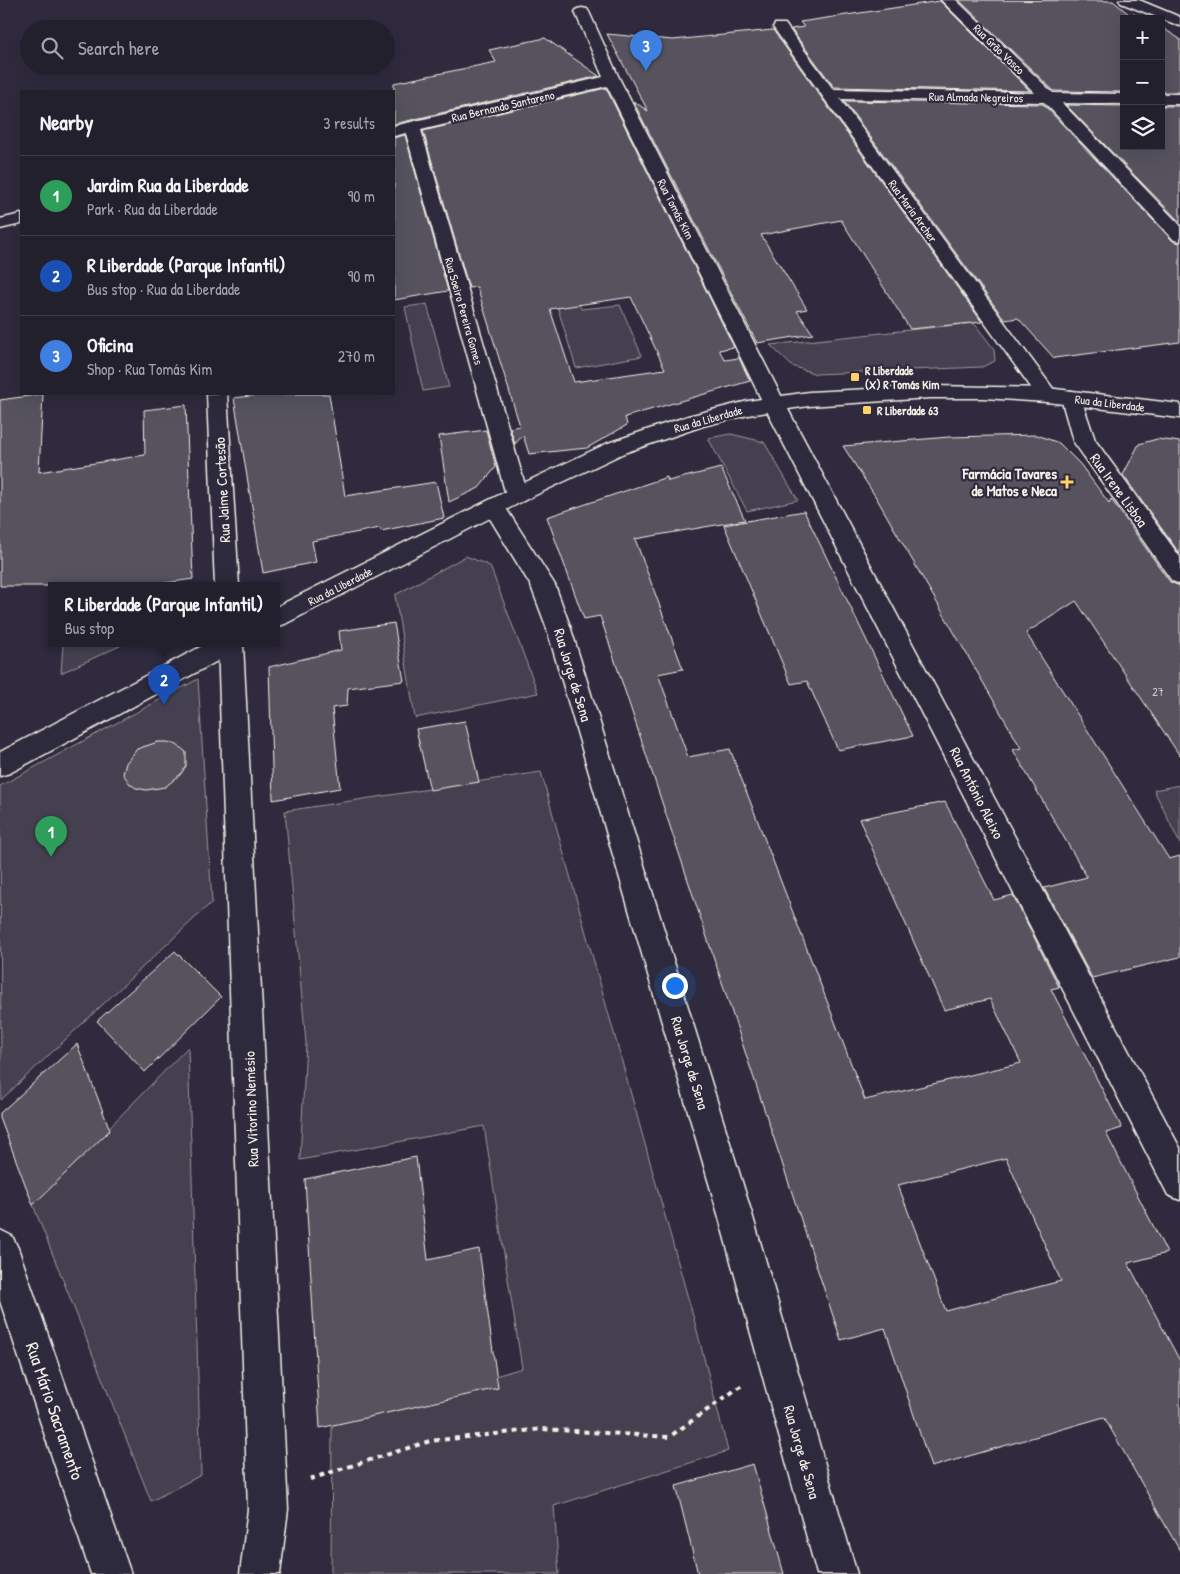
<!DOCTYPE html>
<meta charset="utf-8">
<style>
body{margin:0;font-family:"Patrick Hand",sans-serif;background:#2b2836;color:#f1f3f6}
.controls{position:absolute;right:15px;top:15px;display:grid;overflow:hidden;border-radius:0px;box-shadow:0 5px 20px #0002}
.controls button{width:45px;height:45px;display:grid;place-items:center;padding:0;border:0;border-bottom:1px solid #403e4a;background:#23202e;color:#f1f3f6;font:25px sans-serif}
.you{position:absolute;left:674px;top:985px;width:18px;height:18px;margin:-12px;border:4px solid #fff;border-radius:50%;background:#1a73e8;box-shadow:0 0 0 8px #1a73e833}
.badge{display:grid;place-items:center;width:32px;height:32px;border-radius:50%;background:#ea580c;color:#fff;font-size:16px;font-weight:700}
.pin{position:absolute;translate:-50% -41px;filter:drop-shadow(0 1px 2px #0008)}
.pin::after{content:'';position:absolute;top:26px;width:18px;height:15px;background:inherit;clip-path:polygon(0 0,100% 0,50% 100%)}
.popup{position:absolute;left:48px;top:582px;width:232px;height:65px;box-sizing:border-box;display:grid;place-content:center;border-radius:0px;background:#23202e;filter:drop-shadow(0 1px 4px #0005);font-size:16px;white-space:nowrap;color:#a3a3aa}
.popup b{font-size:19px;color:#f1f3f6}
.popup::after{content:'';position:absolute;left:50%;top:100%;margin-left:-10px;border:10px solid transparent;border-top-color:#23202e}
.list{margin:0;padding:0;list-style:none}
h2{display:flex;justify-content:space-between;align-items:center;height:65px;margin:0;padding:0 20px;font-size:21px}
h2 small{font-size:16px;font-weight:400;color:#a3a3aa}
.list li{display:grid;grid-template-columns:32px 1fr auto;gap:15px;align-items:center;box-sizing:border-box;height:80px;padding:0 20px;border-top:1px solid #403e4a}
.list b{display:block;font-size:19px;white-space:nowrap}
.list p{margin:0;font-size:16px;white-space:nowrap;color:#a3a3aa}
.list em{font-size:16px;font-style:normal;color:#a3a3aa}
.icon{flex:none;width:28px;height:28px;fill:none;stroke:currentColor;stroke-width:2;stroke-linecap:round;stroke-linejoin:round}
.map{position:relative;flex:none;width:1180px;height:1574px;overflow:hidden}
.search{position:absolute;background:#23202e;box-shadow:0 5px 20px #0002;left:20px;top:20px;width:375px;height:55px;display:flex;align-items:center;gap:12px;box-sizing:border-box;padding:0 18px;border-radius:28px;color:#a3a3aa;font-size:19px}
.panel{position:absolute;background:#23202e;box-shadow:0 5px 20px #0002;left:20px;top:90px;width:375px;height:305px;border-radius:0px}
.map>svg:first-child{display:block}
.green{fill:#454050;stroke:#9c989c}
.building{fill:#56525f;stroke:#f4f1e8;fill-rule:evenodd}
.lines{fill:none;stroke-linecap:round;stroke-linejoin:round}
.minor-casing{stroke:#f4f1e8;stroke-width:3}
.tertiary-casing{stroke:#f4f1e8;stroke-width:3}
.path{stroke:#f4f1e8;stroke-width:4;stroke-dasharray:5 5;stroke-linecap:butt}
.minor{fill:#2f2a3d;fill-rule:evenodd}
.tertiary{fill:#2f2a3d;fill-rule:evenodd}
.poi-dot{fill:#ffd166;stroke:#2f2a3d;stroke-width:2}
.labels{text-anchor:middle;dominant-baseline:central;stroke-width:4.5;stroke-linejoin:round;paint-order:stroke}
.far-street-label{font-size:12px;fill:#f4f1e8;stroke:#2f2a3d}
.far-poi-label{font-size:12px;font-weight:bold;fill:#f4f1e8;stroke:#2f2a3d;text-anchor:start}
.number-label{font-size:12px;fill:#ccc9c6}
.poi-label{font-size:15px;font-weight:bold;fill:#f4f1e8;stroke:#2f2a3d;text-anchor:end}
.street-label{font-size:15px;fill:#f4f1e8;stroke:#2f2a3d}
.near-street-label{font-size:18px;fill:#f4f1e8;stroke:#2f2a3d}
</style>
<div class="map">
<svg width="1180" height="1574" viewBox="0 0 1180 1574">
<rect width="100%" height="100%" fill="#2f2a3d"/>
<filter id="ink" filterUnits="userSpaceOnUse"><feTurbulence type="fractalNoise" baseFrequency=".02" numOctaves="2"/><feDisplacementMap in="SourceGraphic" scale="10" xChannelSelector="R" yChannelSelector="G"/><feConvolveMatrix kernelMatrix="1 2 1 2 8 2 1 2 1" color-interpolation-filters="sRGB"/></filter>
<g filter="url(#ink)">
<!-- green -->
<g class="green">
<path d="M564,264L581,309L620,305L642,356L576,368L545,266Z"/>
<path d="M427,304L449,387L423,391L405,307Z"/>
<path d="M974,323L994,349L995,361L982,367L816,374L792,366L770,345Z"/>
<path d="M731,434L764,442L798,500L747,511L708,438Z"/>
<path d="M466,556L490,566L538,693L415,718L395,595Z"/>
<path d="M63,644H124L61,673Z"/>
<path d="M198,679L212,902L1,1100L0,786Z"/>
<path d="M541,772L695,1323L728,1451L554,1506L559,1574H331L332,1425L522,1368L484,1126L300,1160L306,1043L285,811Z"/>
<path d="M1180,785V844L1154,790Z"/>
<path d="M188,1047L201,1475L151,1501L33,1205Z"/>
</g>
<!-- building -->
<g class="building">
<path d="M959,0L1113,1L1130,15L1134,14L1141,19H1124V92L1054,91Z"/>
<path d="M940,1L1030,91L834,87L791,29L804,27L800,22Z"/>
<path d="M1161,27L1180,39V92H1161Z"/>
<path d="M773,30L982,322L910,329L841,220L761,235L807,309L797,311L813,334L757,343L633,101L648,111L607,34L673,40Z"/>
<path d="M545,38L599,76L394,124V83L496,62L489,50Z"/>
<path d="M606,88L734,347L719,350L725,360L739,358L750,381L625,417L627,425L587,448L529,454L523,435L515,444L510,428L520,426L477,287L469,288L423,131ZM631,297L665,369L574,382L550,309Z"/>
<path d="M844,101L1043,104L1173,241L1180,243V342L1054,358L1018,318L1005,320Z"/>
<path d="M1066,105L1124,106V146H1161V106H1180V222Z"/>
<path d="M405,135L448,291L394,300V138Z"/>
<path d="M43,394L39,472L145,455L144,410L186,405L193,579L145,586H0V400Z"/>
<path d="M266,394H329L345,496L436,482L444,518L381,531L380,528L312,541L316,562L263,573L234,398Z"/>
<path d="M486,430L496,467L479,488L449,502L439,436Z"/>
<path d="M1037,435L1059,443L1080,464L1109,503L1111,499L1170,582L1180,586V756L1076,601L1026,633L1169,859L1180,856V957L1092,978L1044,888L1087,877L1013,750L1021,748L877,499L843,446L949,437Z"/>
<path d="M1157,439L1180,442V554L1123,475L1139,444Z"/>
<path d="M721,468L745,520L635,539L683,669L658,674L688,757L730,749L865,1100L1021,1063L990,999L944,1010L859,819L945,802L994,900L1013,895L1059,987L1051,989L1122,1128L1106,1133L1167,1253L1128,1263L1180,1361V1551L1104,1417L931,1467L885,1328L841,1340L600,616L584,619L547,517L667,477L668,481ZM1006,1158L1061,1281L946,1311L898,1185Z"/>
<path d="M804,511L880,668L913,736L838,750L807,681L791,684L724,525Z"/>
<path d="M394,623L404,681L348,688L347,706L332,708L340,788L273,800L269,667L341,650L339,631Z"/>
<path d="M465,721L479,782L430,790L416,729Z"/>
<path d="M158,742H168L177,745L186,752V766L181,774L165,787L146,790L136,788L130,784L123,774L126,763L137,749Z"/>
<path d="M175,951L221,997L145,1072L97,1021Z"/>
<path d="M77,1044L110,1130L33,1205L0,1118V1113Z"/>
<path d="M416,1157L428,1260L479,1249L498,1388L320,1428L305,1179Z"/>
<path d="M753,1464L784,1574H698L676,1486Z"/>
</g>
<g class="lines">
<!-- minor casing -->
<g class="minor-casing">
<g id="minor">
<path d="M941,0H956L1053,93L1124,94V104L1062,103L1180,225V241L1174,240L1044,102L840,99L1054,390L1057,395L1054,400L1047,402L1040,400L773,27L775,24H785L833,89L1035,93Z"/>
<path d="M1119,0H1139L1180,17V26L1121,3Z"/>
<path d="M582,8L587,9L589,12L620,80L792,417L1180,1148V1200L1168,1195L770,417L607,86L421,130L528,495L525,500L517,503L509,500L506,495L406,133L394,136V126L603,77L575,12L577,9Z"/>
<rect x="1161" y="94" width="19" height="10"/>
<path d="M21,214V224L0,229V219Z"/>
<path d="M1071,391L1078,393L1081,398L1095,440L1180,557V584L1172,581L1073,441L1061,398L1064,393Z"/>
<path d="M207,394H227L239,586H215Z"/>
<path d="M494,499L502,502L555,585L570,626L752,1214L857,1574H817L718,1214L546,626L531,586L483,507L486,502Z"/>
<path d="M218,644H243L288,1509L280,1574H240L248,1509Z"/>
<path d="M0,1230L12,1236L18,1248L131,1574H91L0,1301Z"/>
</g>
</g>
<!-- tertiary casing -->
<g class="tertiary-casing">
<g id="tertiary">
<path d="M930,386L1047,388L1180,404V418L1047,402L983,398H930L809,406L748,415L703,426L624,453L525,500L285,624L276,627V607L509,490L608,443L688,416L748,401L809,392Z"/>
<path d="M206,644H240L236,651L10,773L0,776V752Z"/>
</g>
</g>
<!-- path -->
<path class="path" d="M310,1479L430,1441L542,1429L669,1437L741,1386"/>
<!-- minor -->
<use href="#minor" class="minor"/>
<!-- tertiary -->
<use href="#tertiary" class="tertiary"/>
</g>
</g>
<!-- markers -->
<g class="poi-dot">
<rect x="850" y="372" width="10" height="10" rx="2.5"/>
<rect x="862" y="405" width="10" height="10" rx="2.5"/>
<path d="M1064.5 474.5h5v5h5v5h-5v5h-5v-5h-5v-5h5z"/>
</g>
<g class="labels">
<!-- far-street labels -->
<g class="far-street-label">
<text transform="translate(999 49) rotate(44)">Rua Grão Vasco</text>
<text transform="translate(976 97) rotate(1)">Rua Almada Negreiros</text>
<text transform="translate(503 106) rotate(-13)">Rua Bernando Santareno</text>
<text transform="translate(676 209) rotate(63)">Rua Tomás Kim</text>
<text transform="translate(913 211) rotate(54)">Rua Maria Archer</text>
<text transform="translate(464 311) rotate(74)">Rua Soeiro Pereira Gomes</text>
<text transform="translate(1110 403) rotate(7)">Rua da Liberdade</text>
<text transform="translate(708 419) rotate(-16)">Rua da Liberdade</text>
<text transform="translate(340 586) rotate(-27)">Rua da Liberdade</text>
</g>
<!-- far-poi labels -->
<g class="far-poi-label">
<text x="865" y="370">R Liberdade<tspan x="865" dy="14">(X) R Tomás Kim</tspan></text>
<text x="877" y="410">R Liberdade 63</text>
</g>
<!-- number labels -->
<g class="number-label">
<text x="1158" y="691">27</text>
</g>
<!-- poi labels -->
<g class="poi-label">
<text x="1057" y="473">Farmácia Tavares<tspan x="1057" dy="17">de Matos e Neca</tspan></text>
</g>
<!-- street labels -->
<g class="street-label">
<text transform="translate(222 490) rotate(-93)">Rua Jaime Cortesão</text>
<text transform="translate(1119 490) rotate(54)">Rua Irene Lisboa</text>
<text transform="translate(573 675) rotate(73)">Rua Jorge de Sena</text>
<text transform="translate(977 793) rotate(63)">Rua António Aleixo</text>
<text transform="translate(690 1063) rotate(73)">Rua Jorge de Sena</text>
<text transform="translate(251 1109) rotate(-92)">Rua Vitorino Nemésio</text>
<text transform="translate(802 1452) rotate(74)">Rua Jorge de Sena</text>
</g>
<!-- near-street labels -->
<g class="near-street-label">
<text transform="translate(55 1411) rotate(71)">Rua Mário Sacramento</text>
</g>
</g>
</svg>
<div class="controls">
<button>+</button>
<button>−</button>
<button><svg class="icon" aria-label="layers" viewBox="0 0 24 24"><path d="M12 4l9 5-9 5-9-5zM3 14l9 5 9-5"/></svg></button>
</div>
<div class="you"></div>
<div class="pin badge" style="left:51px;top:857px;background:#2e9e5b">1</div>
<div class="pin badge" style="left:164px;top:705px;background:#1a4fb4">2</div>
<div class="popup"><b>R Liberdade (Parque Infantil)</b>Bus stop</div>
<div class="pin badge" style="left:646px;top:71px;background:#3f7fe0">3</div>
<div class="search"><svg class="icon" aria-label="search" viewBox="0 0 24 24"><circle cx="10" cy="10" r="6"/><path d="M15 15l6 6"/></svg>Search here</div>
<section class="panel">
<h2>Nearby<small>3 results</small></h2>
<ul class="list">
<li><span class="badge" style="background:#2e9e5b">1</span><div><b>Jardim Rua da Liberdade</b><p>Park · Rua da Liberdade</p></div><em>90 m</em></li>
<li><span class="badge" style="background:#1a4fb4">2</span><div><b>R Liberdade (Parque Infantil)</b><p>Bus stop · Rua da Liberdade</p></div><em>90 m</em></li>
<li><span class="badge" style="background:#3f7fe0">3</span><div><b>Oficina</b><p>Shop · Rua Tomás Kim</p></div><em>270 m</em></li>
</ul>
</section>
</div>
